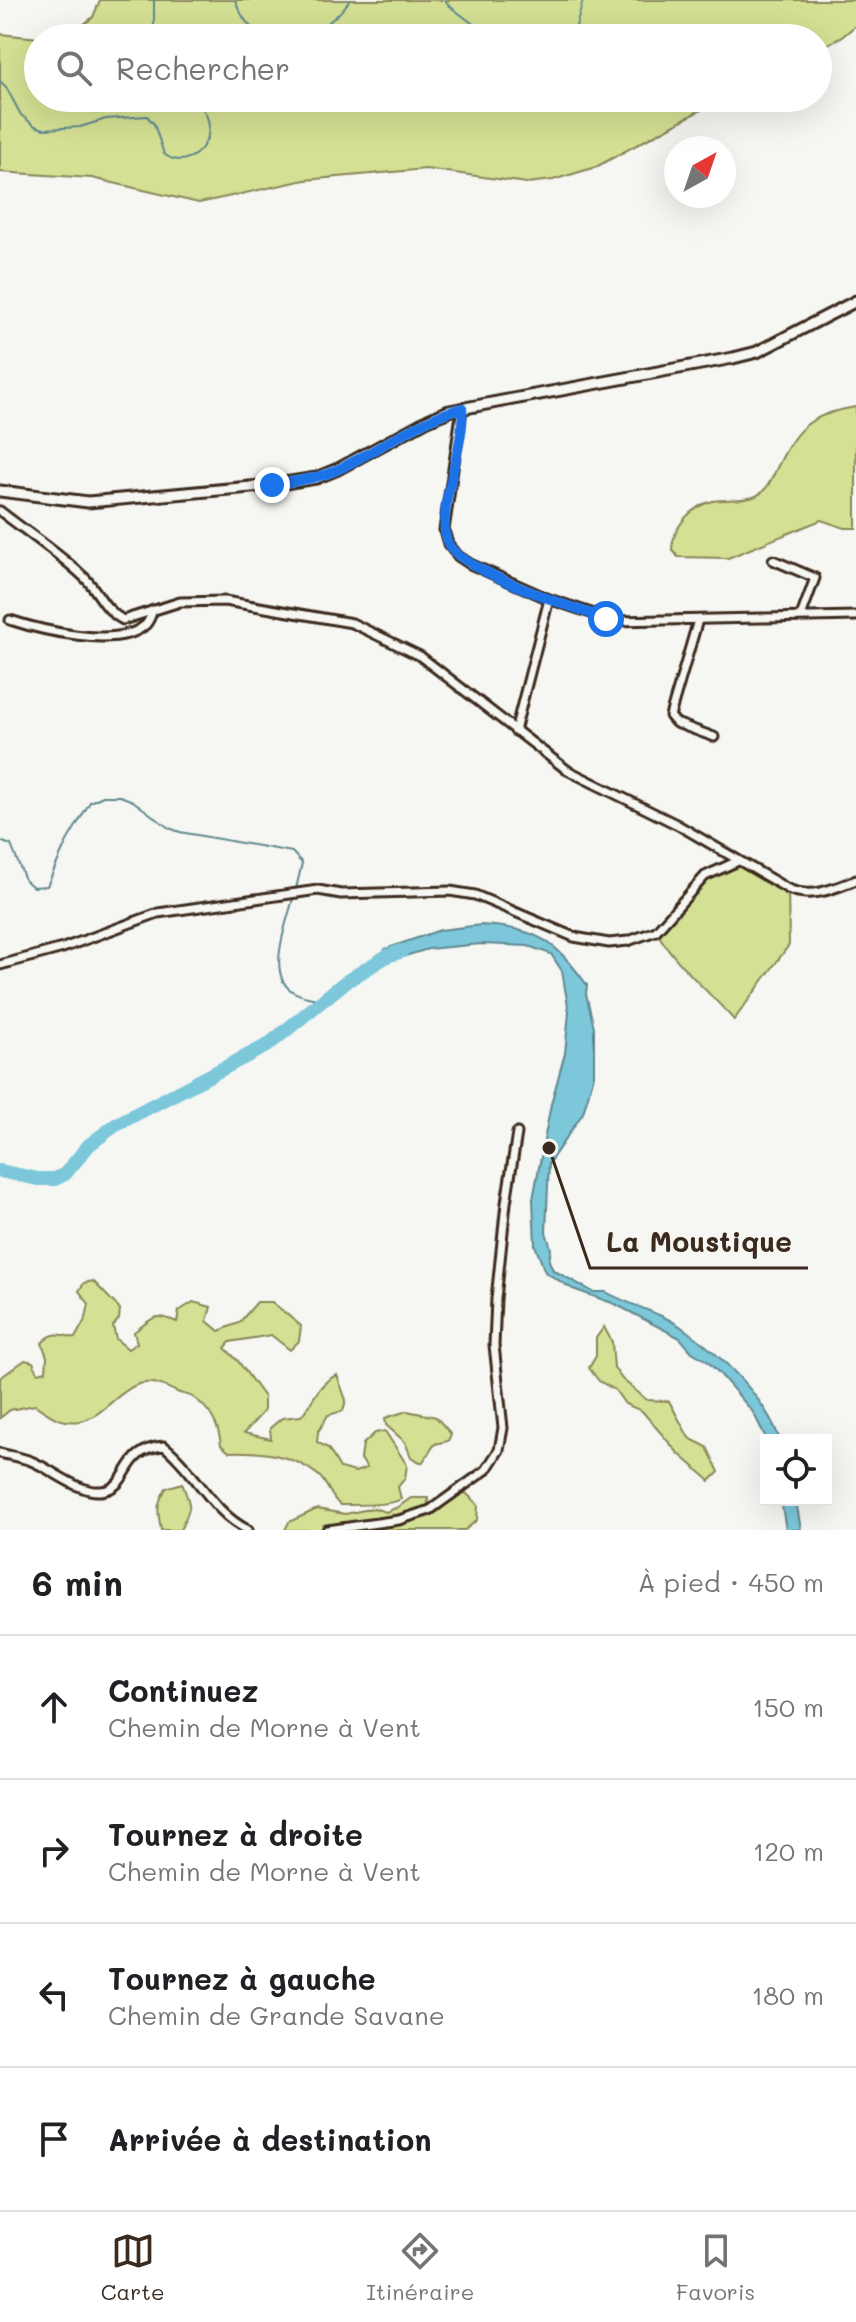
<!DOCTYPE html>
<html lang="fr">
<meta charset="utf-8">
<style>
body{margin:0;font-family:Mali,sans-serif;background:#f2f2f2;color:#202124}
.controls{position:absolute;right:24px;bottom:24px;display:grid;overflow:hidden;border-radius:0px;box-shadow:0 8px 32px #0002}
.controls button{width:72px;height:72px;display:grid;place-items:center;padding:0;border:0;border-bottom:2px solid #e0e0e0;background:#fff;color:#202124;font:40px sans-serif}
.compass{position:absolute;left:664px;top:136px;width:72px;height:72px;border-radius:50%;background:#fff;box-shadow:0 8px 32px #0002;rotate:40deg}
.stop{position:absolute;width:24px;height:24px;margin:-18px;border:6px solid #1a73e8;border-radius:50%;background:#fff}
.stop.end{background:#1a73e8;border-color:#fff;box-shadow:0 2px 8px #0008}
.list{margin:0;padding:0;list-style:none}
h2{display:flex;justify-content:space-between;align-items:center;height:104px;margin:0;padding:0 32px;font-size:34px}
h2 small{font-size:26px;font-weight:400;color:#757577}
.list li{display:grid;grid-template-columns:52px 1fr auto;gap:24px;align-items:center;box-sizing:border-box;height:144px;padding:0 32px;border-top:2px solid #e0e0e0}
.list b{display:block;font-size:30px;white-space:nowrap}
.list p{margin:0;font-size:26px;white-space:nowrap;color:#757577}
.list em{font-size:26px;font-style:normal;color:#757577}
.icon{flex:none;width:44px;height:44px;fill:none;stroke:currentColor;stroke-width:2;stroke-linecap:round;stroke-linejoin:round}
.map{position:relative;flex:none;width:856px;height:1530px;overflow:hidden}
.search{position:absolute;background:#fff;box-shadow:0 8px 32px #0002;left:24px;right:24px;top:24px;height:88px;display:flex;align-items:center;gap:20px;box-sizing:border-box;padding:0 28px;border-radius:44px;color:#757577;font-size:30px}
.sheet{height:680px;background:#fff}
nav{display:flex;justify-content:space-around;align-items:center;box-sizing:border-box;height:112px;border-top:2px solid #e0e0e0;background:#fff;font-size:22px;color:#757577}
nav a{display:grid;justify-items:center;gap:4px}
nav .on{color:#3b2a1e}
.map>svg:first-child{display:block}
.green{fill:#d4e093;stroke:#888558;stroke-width:2}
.water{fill:#7bc7da;stroke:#61888f;stroke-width:2}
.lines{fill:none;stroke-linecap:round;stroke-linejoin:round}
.stream{stroke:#61888f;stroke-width:2}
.river{stroke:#7bc7da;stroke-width:14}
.minor-casing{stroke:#3b2a1e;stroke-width:13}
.tertiary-casing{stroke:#3b2a1e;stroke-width:15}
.minor{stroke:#f6f6f2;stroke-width:7}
.tertiary{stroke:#f6f6f2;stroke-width:9}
.route{stroke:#1a73e8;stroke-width:10}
.leader{fill:none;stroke:#3b2a1e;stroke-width:3}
.callout-dot{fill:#3b2a1e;stroke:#f6f6f2;stroke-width:3}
.callout-label{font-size:28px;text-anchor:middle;font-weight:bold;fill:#3b2a1e;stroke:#f6f6f2;stroke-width:6;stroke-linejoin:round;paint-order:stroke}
</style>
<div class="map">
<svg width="856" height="1530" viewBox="0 0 856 1530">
<rect width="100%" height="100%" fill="#f6f6f2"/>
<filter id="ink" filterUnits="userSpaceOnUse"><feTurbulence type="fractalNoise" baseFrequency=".0125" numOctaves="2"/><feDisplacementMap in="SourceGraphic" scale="16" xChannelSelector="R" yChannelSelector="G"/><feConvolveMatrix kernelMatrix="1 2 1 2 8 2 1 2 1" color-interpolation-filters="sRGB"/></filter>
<g filter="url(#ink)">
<!-- green -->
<g class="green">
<path d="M100,0H856V25L842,37L818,49V38H66L93,17Z"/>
<path d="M0,34L38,38V98H723L596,167L553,180L527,183L426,169L305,180L199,203L92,178L0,172Z"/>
<path d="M856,407V528H845L821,520L728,558L678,557L672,549C673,527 691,506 713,501C726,498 744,502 756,496C766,491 770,482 775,472C796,428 807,415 856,407Z"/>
<path d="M738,861L788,889L789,945L734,1020C707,989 676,965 656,931L705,876Z"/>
<path d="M93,1281L120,1309L119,1319L113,1326L116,1339L128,1349L137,1343L134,1332C154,1318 152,1312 177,1322L179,1311L193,1302L211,1307L207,1321L219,1331L239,1323L257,1302H272L301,1326L299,1341L290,1350L271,1335L230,1342L225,1348L238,1361L264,1397V1411L244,1433L271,1439L270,1428L282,1418L301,1416C314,1401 318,1383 337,1375L346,1400L343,1411L328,1415L318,1432L317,1442L328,1448L340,1468L355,1472L367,1468L361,1459L363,1444L375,1433L385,1431L407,1465L405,1478L398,1487L401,1499C391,1506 354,1505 340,1505C330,1497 328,1483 318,1475C292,1454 261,1451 229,1452L221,1445C219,1426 210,1409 194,1398C189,1394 183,1395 177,1392C164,1386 152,1379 136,1385C115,1394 102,1417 80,1421C60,1424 50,1415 35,1405L10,1410L0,1418V1378L25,1360L33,1362L38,1373L46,1371L47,1357L42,1343C53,1331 61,1334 75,1338L86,1318L89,1304L79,1291L84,1283Z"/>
<path d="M604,1327L612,1342L614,1368L622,1379L647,1400L669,1401L689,1438L707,1447L719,1472L710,1481L678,1453L642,1411L625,1404L615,1390L599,1381L589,1368L596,1356V1338Z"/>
<path d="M407,1411L436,1417L451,1434L448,1441L435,1444L422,1463L411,1457L405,1442L386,1425L385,1418Z"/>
<path d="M182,1483C193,1511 191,1506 180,1530H161C158,1511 155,1507 166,1488Z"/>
<path d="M466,1493L478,1505L477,1520L465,1530H285L289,1522L317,1509L345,1514L374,1508L386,1512L398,1507L411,1498H428V1507L420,1510L416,1518C432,1518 442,1511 451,1497Z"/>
</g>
<!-- water -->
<g class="water">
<path d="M481,925C538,928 555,941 587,985L586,994L594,1027V1075L583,1113L549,1163L546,1232L551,1249L549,1261L553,1270L593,1292H606C631,1306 661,1312 684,1329C720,1354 766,1398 780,1440H767L753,1412L720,1374L707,1361L692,1352L680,1338L615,1304L573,1289L545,1272L535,1245L533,1199L551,1104L565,1053L569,1012L562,971L551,954L528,946L481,944L428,949L389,961L385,949L440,930Z"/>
<path d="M781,1500H796L801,1530H786Z"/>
</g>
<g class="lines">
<!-- stream -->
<g class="stream">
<path d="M235,0C242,18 250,31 269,38"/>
<path d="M445,0L448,5L492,38"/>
<path d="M154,38V0"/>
<path d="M295,38C318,32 336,20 350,0"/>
<path d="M573,38L583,0"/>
<path d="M0,81L6,87L21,115L35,126L44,129L80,127L106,119L147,116L154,124L164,154C192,177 232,127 192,98"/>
<path d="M0,841L11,845L25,880L33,887L47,886L66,843L90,802L103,796H120L133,801L169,828L180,832L292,852L302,863L296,889"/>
<path d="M294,895C288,920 265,974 292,991C301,997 313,998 323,1000"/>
</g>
<!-- river -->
<path class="river" d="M0,1171L38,1179H55L65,1174L89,1145L117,1124L268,1045L344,983L387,956L402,951"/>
<!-- minor casing -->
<g class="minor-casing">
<g id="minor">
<path d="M462,408L444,530L448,544L458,556L470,564L549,599L615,621L856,616"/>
<path d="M0,511C28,533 59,553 85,578C99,592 104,610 123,620L180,602L225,601L352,623L420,656L567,770L678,825L788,889C812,899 833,889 856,880"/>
<path d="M773,560L815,578L801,616"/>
<path d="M10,620C40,630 117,649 144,626C149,623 151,615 153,610"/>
<path d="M698,620L670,716L676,723L714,737"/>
<path d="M515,731L549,599"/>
<path d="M0,965L63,948L158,913L318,890L341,894L450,891L475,895L574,937L609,943L628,941L656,931L705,876L738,861"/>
<path d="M0,1453C10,1456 21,1457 31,1461C52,1469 78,1493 101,1491C132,1488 120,1449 164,1446C196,1471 211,1512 248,1530"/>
<path d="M327,1530L399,1520L430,1510L486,1470L499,1450L503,1428L494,1345L496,1299L506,1203L517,1133"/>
</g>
</g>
<!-- tertiary casing -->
<g class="tertiary-casing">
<path id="tertiary" d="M0,491L88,502L272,485L316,478L338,469L428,420L449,411L733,358L757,352L856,301"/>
</g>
<!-- minor -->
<use href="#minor" class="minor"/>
<!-- tertiary -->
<use href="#tertiary" class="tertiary"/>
</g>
</g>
<g class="lines" filter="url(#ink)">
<!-- route -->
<path class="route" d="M272,485C295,481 318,479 339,469C381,449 417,420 462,408C465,434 450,477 446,505C445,518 442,535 450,547C468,572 573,608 606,619"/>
</g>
<!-- callouts -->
<path class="leader" d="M549 1148L590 1268H808"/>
<circle class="callout-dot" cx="549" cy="1148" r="8"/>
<g class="callout-label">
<text x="699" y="1252">La Moustique</text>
</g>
</svg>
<div class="controls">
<button><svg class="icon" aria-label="locate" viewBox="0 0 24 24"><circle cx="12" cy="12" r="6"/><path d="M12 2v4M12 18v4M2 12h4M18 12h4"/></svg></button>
</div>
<svg class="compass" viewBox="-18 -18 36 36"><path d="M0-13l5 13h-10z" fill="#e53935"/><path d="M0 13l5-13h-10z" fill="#757577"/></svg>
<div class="stop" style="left:606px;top:619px"></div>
<div class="stop end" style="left:272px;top:485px"></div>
<div class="search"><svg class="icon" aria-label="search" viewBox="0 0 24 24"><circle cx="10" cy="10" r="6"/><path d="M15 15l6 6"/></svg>Rechercher</div>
</div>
<section class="sheet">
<h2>6 min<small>À pied · 450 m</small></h2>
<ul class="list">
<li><svg class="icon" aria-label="ahead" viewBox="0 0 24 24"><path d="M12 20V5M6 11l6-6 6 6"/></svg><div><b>Continuez</b><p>Chemin de Morne à Vent</p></div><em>150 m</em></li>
<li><svg class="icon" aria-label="right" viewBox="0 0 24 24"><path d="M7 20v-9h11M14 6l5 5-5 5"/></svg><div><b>Tournez à droite</b><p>Chemin de Morne à Vent</p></div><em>120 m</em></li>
<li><svg class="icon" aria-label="left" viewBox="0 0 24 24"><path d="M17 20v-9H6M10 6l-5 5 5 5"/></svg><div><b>Tournez à gauche</b><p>Chemin de Grande Savane</p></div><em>180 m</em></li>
<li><svg class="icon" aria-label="arrive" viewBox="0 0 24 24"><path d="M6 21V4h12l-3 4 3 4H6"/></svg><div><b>Arrivée à destination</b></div></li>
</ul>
</section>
<nav>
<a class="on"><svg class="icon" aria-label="map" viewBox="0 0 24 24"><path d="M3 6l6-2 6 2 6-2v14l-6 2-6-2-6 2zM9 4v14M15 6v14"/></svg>Carte</a>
<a><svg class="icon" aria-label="directions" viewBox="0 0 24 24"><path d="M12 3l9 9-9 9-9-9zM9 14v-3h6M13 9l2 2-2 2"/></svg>Itinéraire</a>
<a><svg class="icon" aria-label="saved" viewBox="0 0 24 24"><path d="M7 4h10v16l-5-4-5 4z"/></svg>Favoris</a>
</nav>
